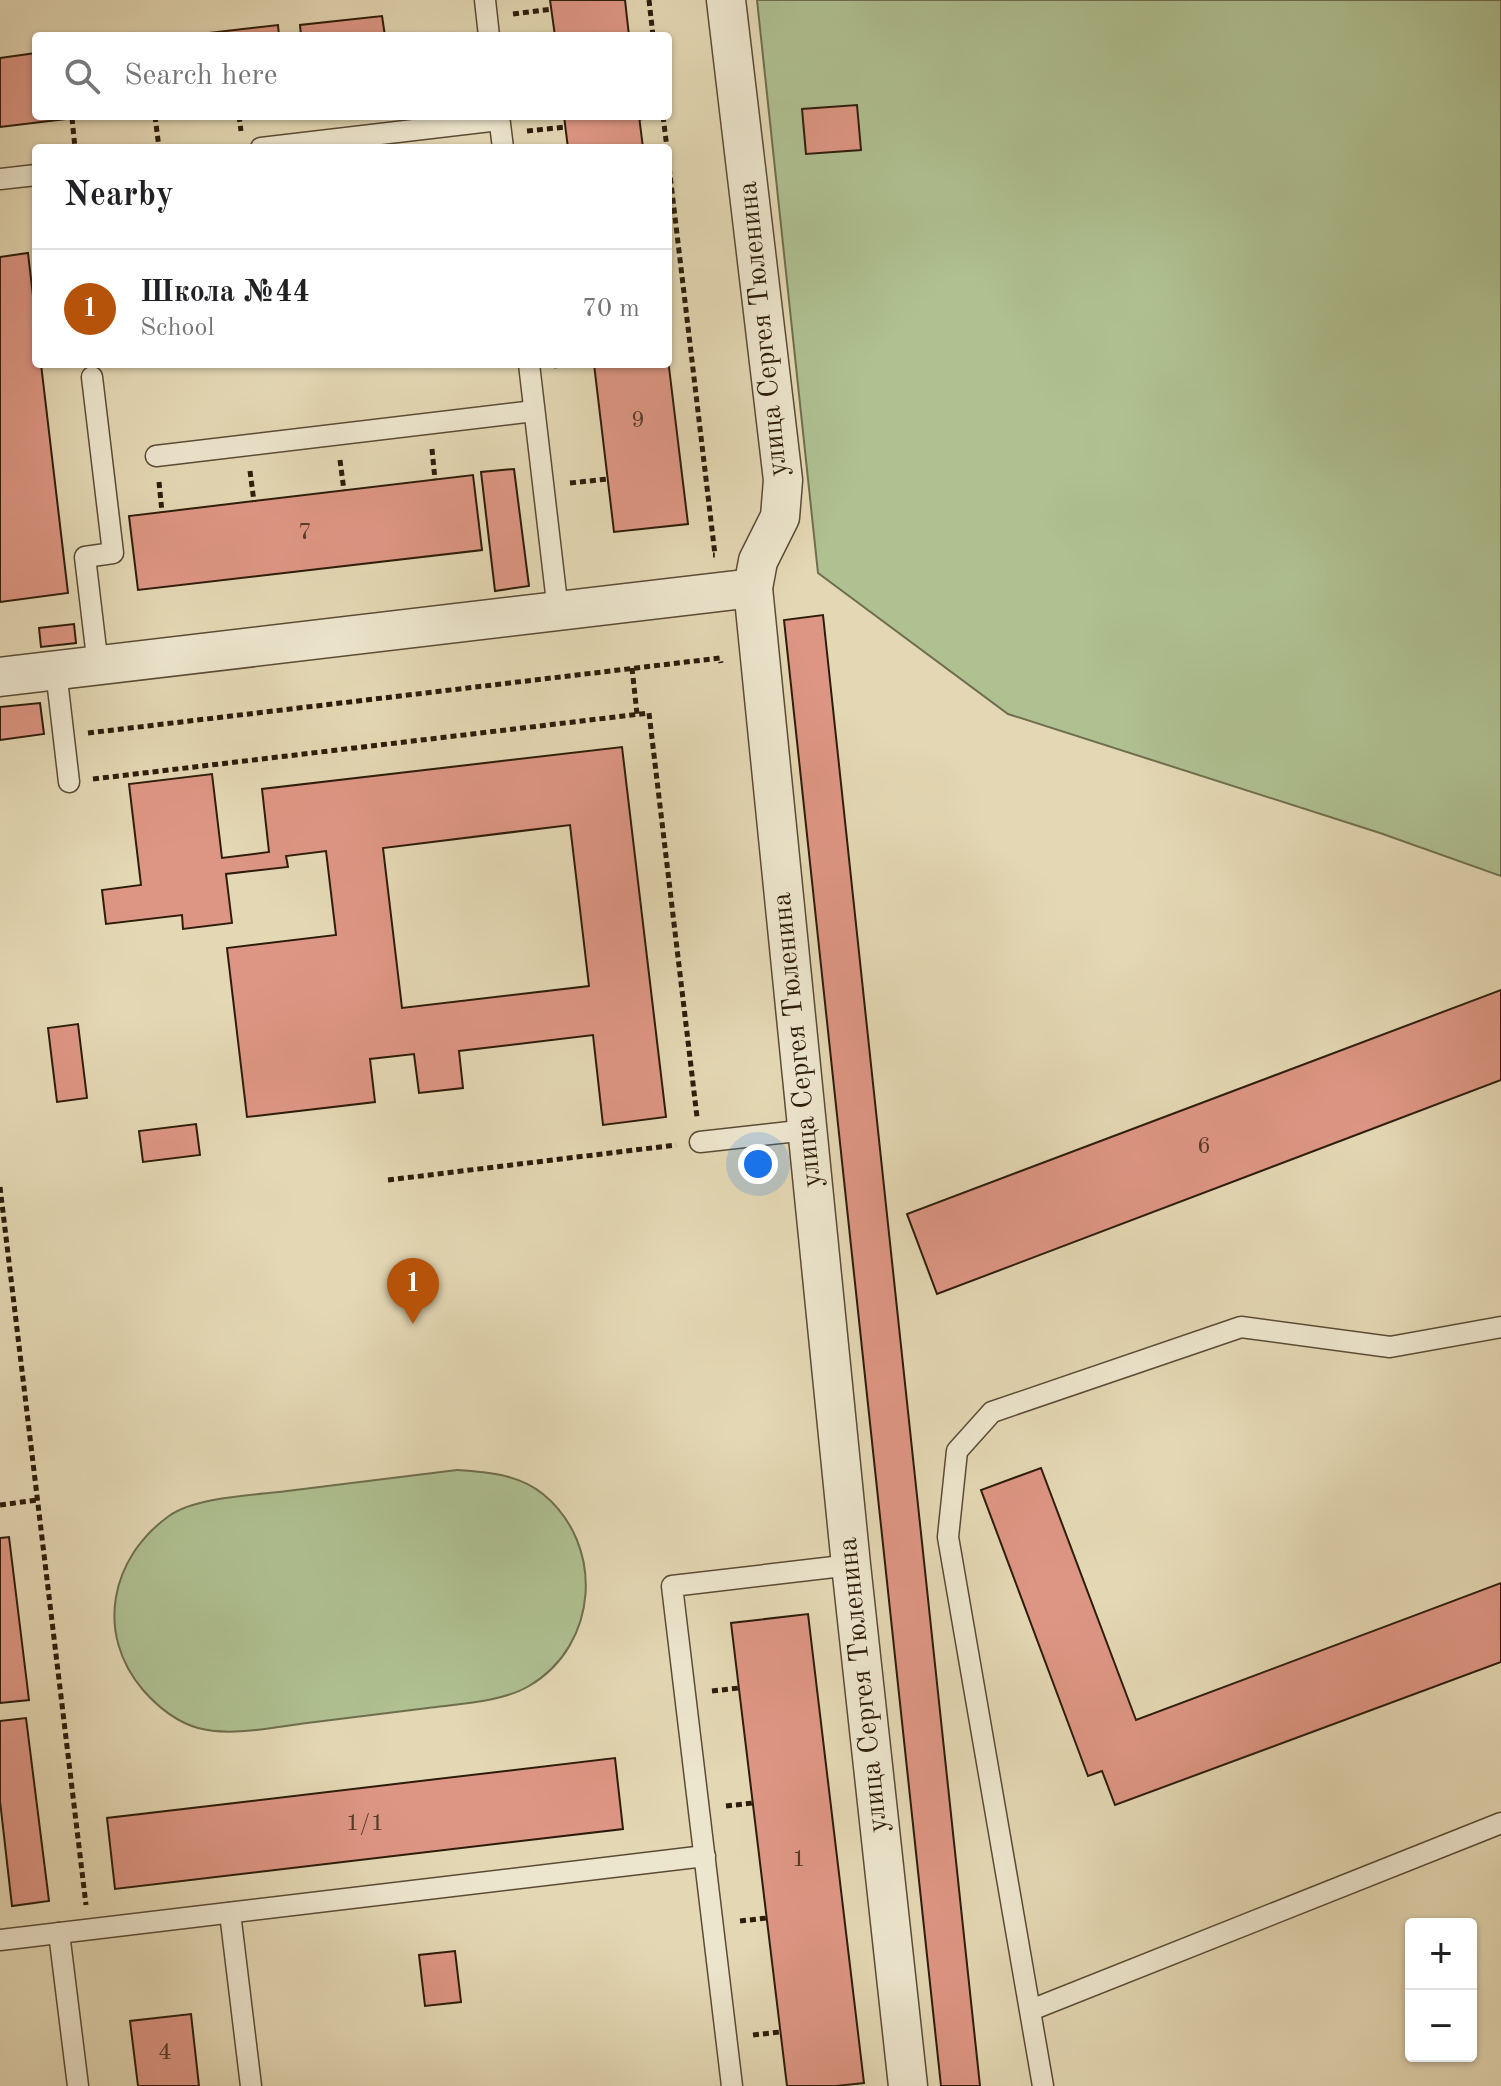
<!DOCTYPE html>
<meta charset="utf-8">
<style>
body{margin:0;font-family:"Old Standard TT",serif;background:#f2f2f2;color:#202124}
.controls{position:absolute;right:24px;bottom:24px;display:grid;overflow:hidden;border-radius:8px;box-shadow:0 2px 6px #0004}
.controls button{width:72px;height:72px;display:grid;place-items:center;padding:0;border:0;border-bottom:2px solid #e0e0e0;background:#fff;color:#202124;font:40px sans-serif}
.you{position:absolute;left:758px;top:1164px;width:28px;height:28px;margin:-20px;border:6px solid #fff;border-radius:50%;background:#1a73e8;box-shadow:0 0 0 12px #1a73e833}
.badge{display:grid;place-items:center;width:52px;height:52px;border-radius:50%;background:#b45309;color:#fff;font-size:26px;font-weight:700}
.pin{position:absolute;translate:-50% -66px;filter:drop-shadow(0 2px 4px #0008)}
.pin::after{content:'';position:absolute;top:42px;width:28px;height:24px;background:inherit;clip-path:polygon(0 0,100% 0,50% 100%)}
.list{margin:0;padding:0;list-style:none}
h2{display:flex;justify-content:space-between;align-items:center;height:104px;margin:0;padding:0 32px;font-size:34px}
h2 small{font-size:26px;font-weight:400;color:#757577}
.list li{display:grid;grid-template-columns:52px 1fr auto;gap:24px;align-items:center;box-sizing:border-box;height:120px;padding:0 32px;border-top:2px solid #e0e0e0}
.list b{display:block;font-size:30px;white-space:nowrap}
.list p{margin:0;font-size:26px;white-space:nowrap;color:#757577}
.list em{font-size:26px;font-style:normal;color:#757577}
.icon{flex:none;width:44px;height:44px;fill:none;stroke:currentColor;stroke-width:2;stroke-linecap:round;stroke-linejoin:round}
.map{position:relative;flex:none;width:1501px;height:2086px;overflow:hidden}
.search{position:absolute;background:#fff;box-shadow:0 2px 6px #0004;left:32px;top:32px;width:640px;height:88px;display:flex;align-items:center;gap:20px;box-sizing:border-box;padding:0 28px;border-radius:8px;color:#757577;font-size:30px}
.panel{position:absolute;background:#fff;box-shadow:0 2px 6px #0004;left:32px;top:144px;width:640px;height:224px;border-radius:8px}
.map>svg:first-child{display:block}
.green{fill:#afc091;stroke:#6e6e4e;stroke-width:2}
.building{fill:#de9684;stroke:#2d1c0b;stroke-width:2;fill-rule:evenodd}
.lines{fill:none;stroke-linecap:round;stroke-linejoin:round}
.lane-casing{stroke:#5b4b35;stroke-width:23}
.street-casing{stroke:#5b4b35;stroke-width:41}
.path{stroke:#2d1c0b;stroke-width:5;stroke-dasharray:6 4;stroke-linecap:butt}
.lane{stroke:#ede6ce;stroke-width:20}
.street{stroke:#ede6ce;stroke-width:38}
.labels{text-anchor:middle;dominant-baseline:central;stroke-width:6;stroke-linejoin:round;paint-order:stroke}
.number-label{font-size:24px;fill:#593a29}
.street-label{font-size:28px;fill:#2d1c0b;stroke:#ede6ce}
</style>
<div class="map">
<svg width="1501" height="2086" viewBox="0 0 1501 2086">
<rect width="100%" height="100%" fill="#e4d8b4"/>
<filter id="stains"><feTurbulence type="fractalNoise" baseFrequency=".0025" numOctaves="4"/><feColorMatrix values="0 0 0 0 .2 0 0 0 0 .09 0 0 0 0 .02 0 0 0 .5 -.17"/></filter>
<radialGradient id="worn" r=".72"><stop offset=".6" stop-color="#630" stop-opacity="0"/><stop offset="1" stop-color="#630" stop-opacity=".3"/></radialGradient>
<!-- green -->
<g class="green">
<path d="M757,0H1501V876L1380,833L1008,714L818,573Z"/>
<path d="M457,1470C487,1472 518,1474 543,1494C605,1545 599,1645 529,1686C502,1702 459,1704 428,1708C388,1713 348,1718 307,1723C274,1727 230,1737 198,1728C177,1722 157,1706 143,1690C95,1634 110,1558 169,1516C195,1497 255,1495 287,1491C344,1484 400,1477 457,1470Z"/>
</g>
<!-- building -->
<g class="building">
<path d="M550,0H625L629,36H555Z"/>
<path d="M382,16L385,36H301L300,25Z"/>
<path d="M278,25L279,36H183Z"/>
<path d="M36,53V116H91L0,127V58Z"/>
<path d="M857,105L861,150L806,154L802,109Z"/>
<path d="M564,116H639L643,148H568Z"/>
<path d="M28,253L36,322V364H41L68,593L0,602V257Z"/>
<path d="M668,359L688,524L614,532L594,364H668Z"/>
<path d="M514,469L529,586L495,591L481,472Z"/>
<path d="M473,475L482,550L138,590L129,516Z"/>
<path d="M823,615L980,2086H941L784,620Z"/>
<path d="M74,624L76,643L41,647L39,628Z"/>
<path d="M40,703L44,734L0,740V707Z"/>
<path d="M622,747L666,1117L603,1125L593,1035L459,1051L463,1088L419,1093L414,1054L370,1059L375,1102L247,1117L227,948L336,935L326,851L286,856L288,867L226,874L232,923L183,929L182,915L106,924L102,890L141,885L129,784L212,774L222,858L269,852L262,789ZM570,825L589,986L402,1008L383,848Z"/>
<path d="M1501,990V1080L937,1294L907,1214Z"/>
<path d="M78,1024L87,1098L57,1102L48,1028Z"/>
<path d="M196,1124L200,1155L143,1162L139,1131Z"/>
<path d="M1041,1468L1136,1720L1501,1583V1662L1115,1805L1102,1771L1088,1776L981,1490Z"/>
<path d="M9,1537L29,1700L0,1703V1538Z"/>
<path d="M808,1614L864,2083L836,2086H787L731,1623Z"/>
<path d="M26,1718L49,1901L12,1906L0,1801V1721Z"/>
<path d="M615,1758L623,1829L115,1889L107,1818Z"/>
<path d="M455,1951L461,2002L425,2006L419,1955Z"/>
<path d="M191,2014L199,2086H138L130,2021Z"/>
</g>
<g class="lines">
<!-- lane casing -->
<g class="lane-casing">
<g id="lane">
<path d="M485,0L489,36"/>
<path d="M499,116L503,148"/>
<path d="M261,148L499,120"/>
<path d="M0,179L36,175"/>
<path d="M529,364L558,611"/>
<path d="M92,377L113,553L85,557L98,666"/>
<path d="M156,456L534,411"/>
<path d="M56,671L69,782"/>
<path d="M700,1142L807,1130"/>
<path d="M230,1913L251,2086"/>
<path d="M59,1933L78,2086"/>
<path d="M0,1940L705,1856"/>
<path d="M1031,2010L1501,1823"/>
<path d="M732,2086L672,1586L851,1565"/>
<path d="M1043,2086L948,1537L957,1451L992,1412L1241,1327L1390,1347L1501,1327"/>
</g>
</g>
<!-- street casing -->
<g class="street-casing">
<g id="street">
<path d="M726,0L783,480L780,517L758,561L753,588L851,1565L908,2086"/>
<path d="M0,677L753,588"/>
</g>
</g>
<!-- path -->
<g class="path">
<path d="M649,0L653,36"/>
<path d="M513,14L552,9"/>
<path d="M155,116L159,148"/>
<path d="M239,116L241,131"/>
<path d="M663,116L667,148"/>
<path d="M72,118L75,148"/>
<path d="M639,118L655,116"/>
<path d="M527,131L566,127"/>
<path d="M668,158L715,555H713"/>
<path d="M554,366L572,364"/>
<path d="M432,449L435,480"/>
<path d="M340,460L344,491"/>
<path d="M250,471L254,502"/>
<path d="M159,482L162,512"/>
<path d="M570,483L608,479"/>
<path d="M632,668L637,714"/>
<path d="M88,733L720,658L721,663"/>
<path d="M93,779L649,713L697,1117"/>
<path d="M388,1180L676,1145"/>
<path d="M0,1187L86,1905"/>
<path d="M0,1505L37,1500"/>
<path d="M712,1691L739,1688"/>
<path d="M726,1806L753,1803"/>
<path d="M740,1921L767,1918"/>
<path d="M753,2035L780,2032"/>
</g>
<!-- lane -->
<use href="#lane" class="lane"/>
<!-- street -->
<use href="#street" class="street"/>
</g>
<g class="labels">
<!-- number labels -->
<g class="number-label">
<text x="638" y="421">9</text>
<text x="305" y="533">7</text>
<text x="1204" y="1147">6</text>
<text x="365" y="1824">1/1</text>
<text x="799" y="1860">1</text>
<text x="165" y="2053">4</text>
</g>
<!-- street labels -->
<g class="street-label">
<text transform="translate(764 329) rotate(-96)">улица Сергея Тюленина</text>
<text transform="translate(798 1040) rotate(-96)">улица Сергея Тюленина</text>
<text transform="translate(864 1685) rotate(-96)">улица Сергея Тюленина</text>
</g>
</g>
<rect width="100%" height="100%" filter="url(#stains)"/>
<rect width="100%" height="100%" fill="url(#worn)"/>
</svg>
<div class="controls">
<button>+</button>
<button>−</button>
</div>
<div class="you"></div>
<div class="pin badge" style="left:413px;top:1324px">1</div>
<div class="search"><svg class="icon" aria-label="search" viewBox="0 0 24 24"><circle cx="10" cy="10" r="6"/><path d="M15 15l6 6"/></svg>Search here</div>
<section class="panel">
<h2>Nearby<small></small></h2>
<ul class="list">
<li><span class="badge">1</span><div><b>Школа №44</b><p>School</p></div><em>70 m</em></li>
</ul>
</section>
</div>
